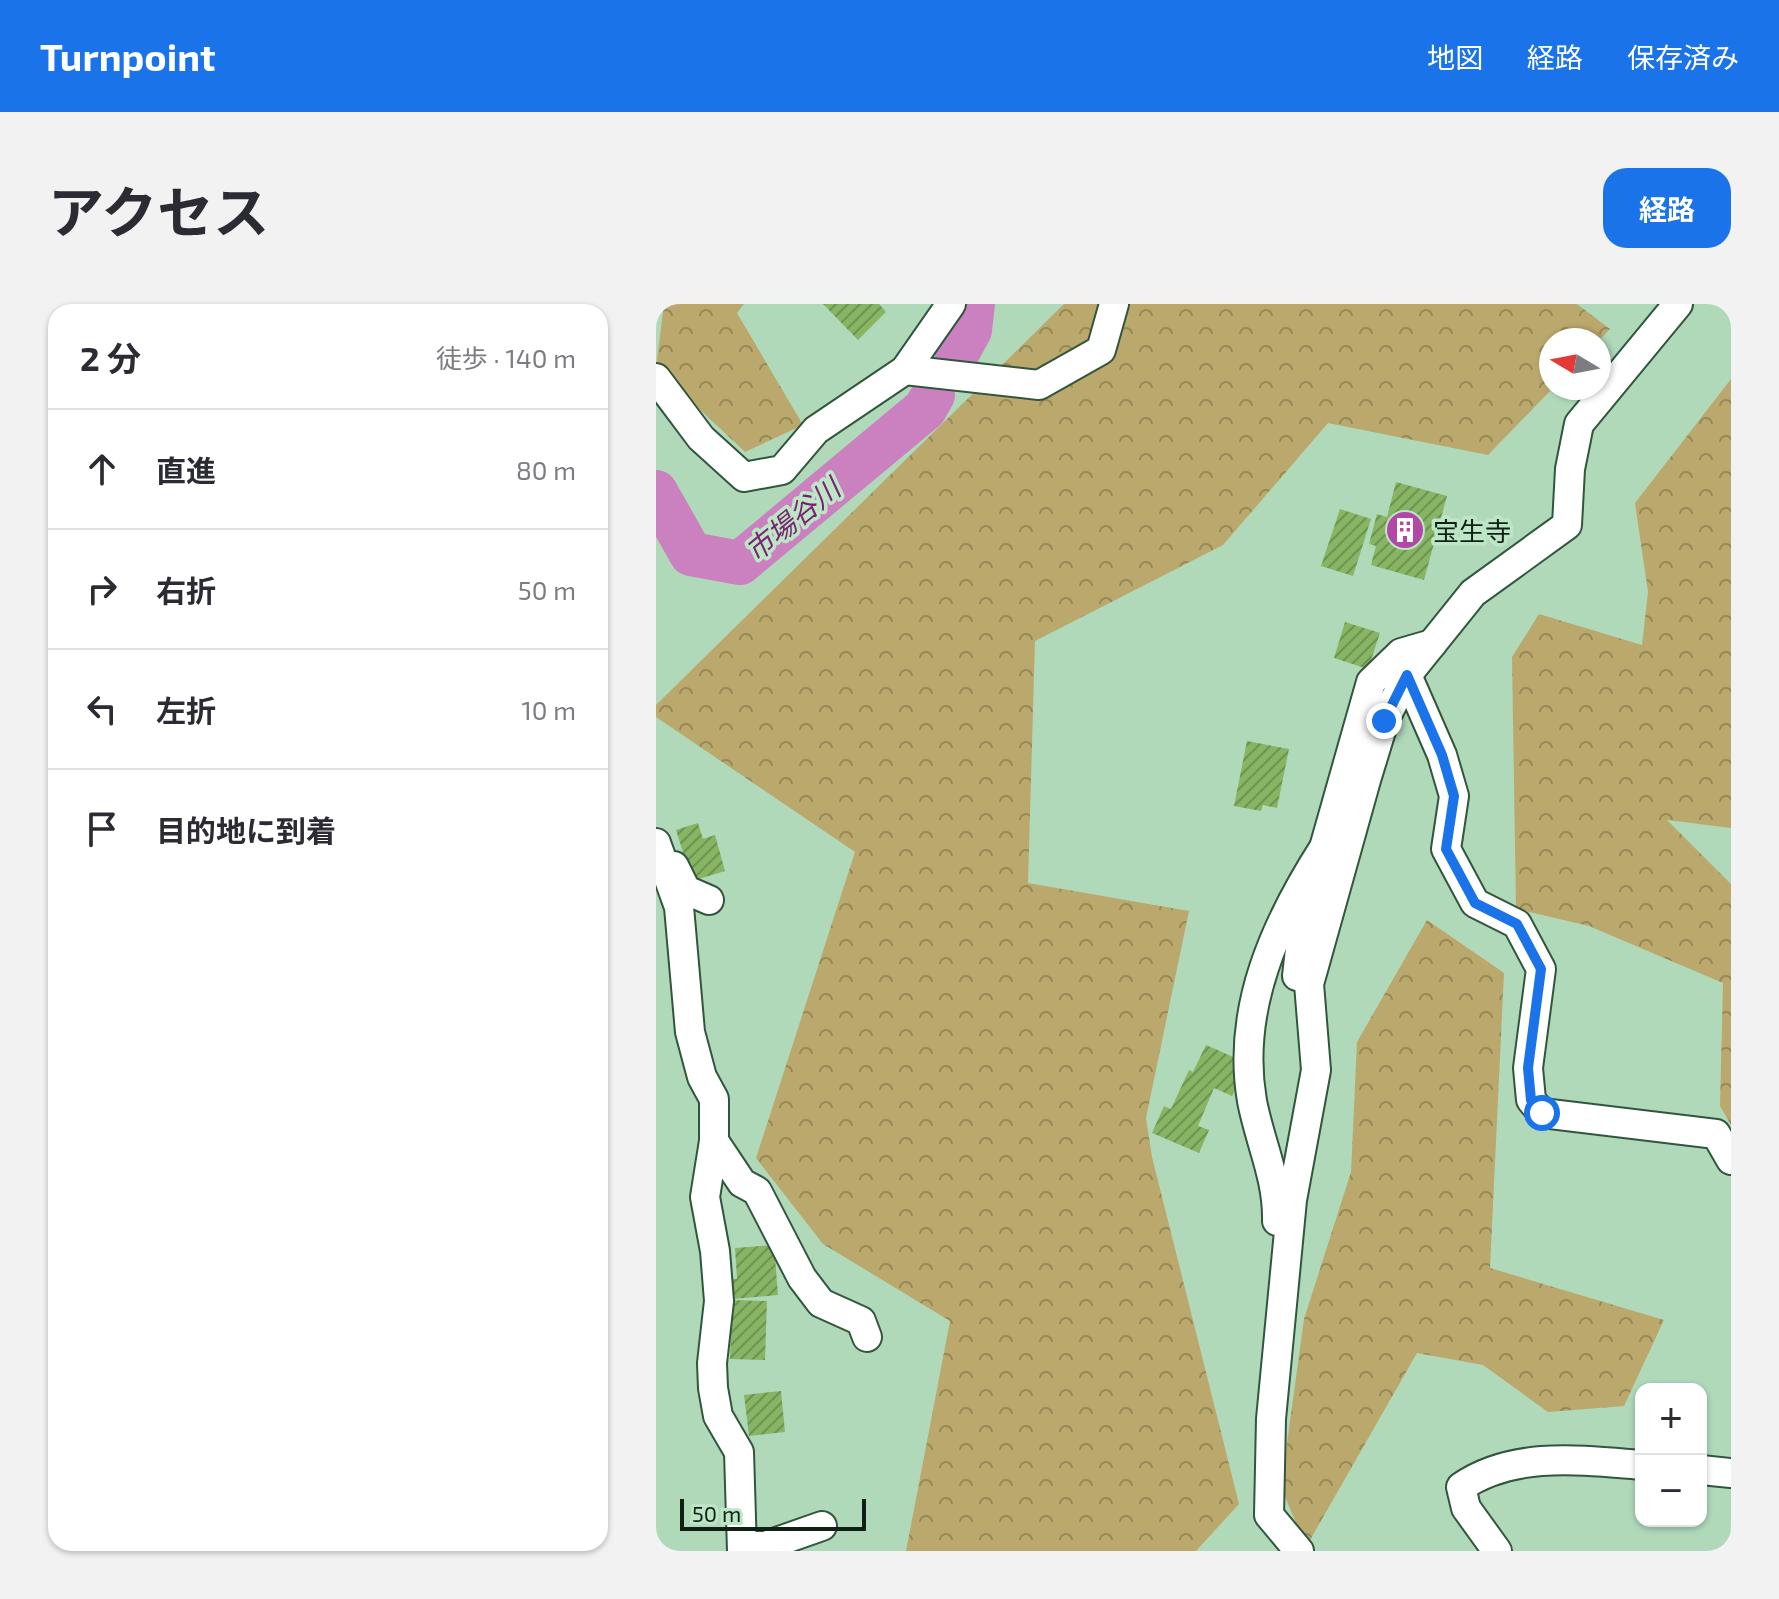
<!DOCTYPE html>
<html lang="ja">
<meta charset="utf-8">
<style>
body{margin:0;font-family:"Exo 2","Noto Sans JP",sans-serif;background:#f2f2f3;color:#2b2b33}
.controls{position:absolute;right:24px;bottom:24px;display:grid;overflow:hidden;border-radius:16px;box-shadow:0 2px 6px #0004}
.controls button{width:72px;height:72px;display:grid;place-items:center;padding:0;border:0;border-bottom:2px solid #e1e1e2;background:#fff;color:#2b2b33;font:40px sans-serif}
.compass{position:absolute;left:883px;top:24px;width:72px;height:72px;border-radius:50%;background:#fff;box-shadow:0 2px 6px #0004;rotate:280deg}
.scale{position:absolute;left:24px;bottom:20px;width:186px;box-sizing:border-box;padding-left:8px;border:4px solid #112015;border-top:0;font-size:22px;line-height:28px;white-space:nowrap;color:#112015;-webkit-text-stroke:6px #bde6c7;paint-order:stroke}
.stop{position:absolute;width:24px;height:24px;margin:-18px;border:6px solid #1a73e8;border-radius:50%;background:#fff}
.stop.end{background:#1a73e8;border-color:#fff;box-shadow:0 2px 8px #0008}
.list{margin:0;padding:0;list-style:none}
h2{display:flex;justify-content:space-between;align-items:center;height:104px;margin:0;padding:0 32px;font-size:34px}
h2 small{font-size:26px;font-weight:400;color:#7c7c81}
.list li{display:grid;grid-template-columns:52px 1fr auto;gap:24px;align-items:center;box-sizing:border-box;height:120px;padding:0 32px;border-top:2px solid #e1e1e2}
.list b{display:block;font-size:30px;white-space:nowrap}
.list em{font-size:26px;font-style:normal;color:#7c7c81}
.icon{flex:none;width:44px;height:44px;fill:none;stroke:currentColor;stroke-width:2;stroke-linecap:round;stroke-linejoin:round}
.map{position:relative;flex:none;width:1075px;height:1247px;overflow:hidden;border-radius:24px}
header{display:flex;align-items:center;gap:48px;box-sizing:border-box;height:112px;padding:0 40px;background:#1a73e8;color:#fff}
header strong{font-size:38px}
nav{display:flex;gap:44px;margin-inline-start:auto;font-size:28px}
.intro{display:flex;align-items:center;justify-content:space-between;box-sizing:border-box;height:192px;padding:0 48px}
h1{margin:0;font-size:56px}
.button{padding:20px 36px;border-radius:24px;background:#1a73e8;color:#fff;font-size:28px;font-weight:700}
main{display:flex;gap:48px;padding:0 48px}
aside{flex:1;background:#fff;border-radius:24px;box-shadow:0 2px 6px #0004}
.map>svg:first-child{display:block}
.forest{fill:url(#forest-crowns)}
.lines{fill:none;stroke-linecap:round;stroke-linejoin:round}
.river{stroke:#cb81c0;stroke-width:44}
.building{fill:url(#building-hatch)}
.minor-casing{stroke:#31563c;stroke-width:32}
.minor{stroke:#fff;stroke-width:28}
.route{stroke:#1a73e8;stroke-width:10}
.labels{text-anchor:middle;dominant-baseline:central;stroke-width:7;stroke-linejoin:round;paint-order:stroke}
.poi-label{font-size:26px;fill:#112015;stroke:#bde6c7;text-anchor:start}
.water-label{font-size:28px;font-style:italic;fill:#7a2371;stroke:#bde6c7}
</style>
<header>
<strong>Turnpoint</strong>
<nav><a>地図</a><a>経路</a><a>保存済み</a></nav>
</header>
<div class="intro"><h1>アクセス</h1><a class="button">経路</a></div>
<main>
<aside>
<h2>2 分<small>徒歩 · 140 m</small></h2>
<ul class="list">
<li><svg class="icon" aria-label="ahead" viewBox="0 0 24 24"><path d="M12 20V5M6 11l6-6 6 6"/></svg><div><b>直進</b></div><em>80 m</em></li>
<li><svg class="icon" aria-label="right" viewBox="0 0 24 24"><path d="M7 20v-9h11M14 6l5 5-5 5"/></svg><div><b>右折</b></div><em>50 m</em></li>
<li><svg class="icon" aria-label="left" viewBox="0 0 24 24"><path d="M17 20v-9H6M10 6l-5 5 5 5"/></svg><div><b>左折</b></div><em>10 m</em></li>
<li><svg class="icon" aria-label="arrive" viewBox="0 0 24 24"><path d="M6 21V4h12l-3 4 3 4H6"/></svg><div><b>目的地に到着</b></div></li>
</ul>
</aside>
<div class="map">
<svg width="1075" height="1247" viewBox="0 0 1075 1247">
<defs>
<pattern id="forest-crowns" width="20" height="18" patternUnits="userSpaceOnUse" patternTransform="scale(2)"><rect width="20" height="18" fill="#bba86c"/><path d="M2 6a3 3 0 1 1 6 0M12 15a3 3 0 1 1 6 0" fill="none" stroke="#978858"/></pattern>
<pattern id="building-hatch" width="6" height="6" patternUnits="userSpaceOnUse" patternTransform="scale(2)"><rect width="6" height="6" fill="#87b563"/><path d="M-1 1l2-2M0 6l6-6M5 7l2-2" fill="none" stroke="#6d9350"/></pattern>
</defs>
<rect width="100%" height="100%" fill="#b0d9ba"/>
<!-- forest -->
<g class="forest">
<path d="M8,0H88L81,9L147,121L89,148L0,64Z"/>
<path d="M408,0H921L954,25L943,36H895L897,84L832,151L672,119L567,241L379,337L372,579L533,607L490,814L496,853L583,1200L540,1247H250L294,1017L167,940L100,854L199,548L0,413V401Z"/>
<path d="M1075,75V524L1011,516L1075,580V821L1064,802L1067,679L933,622L860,605L856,353L883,310L986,341L992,288L979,199Z"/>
<path d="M771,616L848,669L834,964L1008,1016L968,1102L892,1108L827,1061L761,1049L650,1243L625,1183L648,1015L695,868L701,738Z"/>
</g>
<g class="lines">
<!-- river -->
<g class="river">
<path d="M301,50L314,26L317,0"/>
<path d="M0,188L35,250L84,259L269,105L277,91"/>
</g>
</g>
<!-- building -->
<g class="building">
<path d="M167,0H223L230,8L202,36Z"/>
<path d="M740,178L791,192L768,276L715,261L720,242L713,240L721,210L731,213Z"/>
<path d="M684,205L715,215L697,272L665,262Z"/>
<path d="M689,318L724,329L712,365L678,354Z"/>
<path d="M591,437L633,445L621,504L607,501L605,507L578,502Z"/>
<path d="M42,519L47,535L59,531L69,567L36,577L20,526Z"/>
<path d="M550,741L591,759L576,792L558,784L542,822L553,826L543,849L496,829L508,802L515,805L533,766L537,768Z"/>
<path d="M118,941L122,991L77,995L75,975H81L79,944Z"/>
<path d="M76,996L111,997L109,1056L74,1055Z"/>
<path d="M125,1087L129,1128L93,1132L88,1091Z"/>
</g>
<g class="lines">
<!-- minor casing -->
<g class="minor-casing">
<g id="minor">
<path d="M249,66L383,81L445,46L458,0"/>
<path d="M0,74L45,134L88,173L126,166L160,126L249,66L295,0"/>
<path d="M751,371L786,451L798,492L790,545L819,599L861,620L885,665L872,764L875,796L886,809L1060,830L1075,856"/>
<path d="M0,539L23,603L34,728L46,773L58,795V837L49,893L59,947L63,997L56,1059L57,1084L62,1112L83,1148L86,1247"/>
<path d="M18,562L30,586L53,596"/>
<path d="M641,672L645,636L662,565L715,378L745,349L776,340"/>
<path d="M58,837L86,879L101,887L146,974L165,999L205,1017L211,1033"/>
<path d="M621,917C622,874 604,839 596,797C580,705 620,618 669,542"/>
<path d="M1045,1166L1075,1169"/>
<path d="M86,1242H109L166,1222"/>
<path d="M643,1247L613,1211L615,1115L636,896L660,766L653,680L710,476L728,417L751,371L776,340L817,289L911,221L914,165L923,120L1022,0"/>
<path d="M841,1247L810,1204L805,1183C857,1147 925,1156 985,1161"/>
</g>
</g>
<!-- minor -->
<use href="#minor" class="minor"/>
</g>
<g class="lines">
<!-- route -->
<path class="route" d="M728,417L751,371L786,451L798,492L790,545L819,599L861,620L885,665L872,764L875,796L886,809"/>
</g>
<!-- icons -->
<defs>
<g id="building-disc" transform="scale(2)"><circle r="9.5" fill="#b347a7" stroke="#bde6c7"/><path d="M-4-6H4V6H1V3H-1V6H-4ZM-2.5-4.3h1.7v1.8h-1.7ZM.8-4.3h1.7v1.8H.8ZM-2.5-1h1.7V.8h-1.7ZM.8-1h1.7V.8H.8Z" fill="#fff"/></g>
</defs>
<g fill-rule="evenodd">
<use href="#building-disc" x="749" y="226"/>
</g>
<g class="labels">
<!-- poi labels -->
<g class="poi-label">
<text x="777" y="226">宝生寺</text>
</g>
<!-- water labels -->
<g class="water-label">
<text transform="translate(136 215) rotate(-39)">市場谷川</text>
</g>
</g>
</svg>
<div class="controls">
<button>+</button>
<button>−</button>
</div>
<svg class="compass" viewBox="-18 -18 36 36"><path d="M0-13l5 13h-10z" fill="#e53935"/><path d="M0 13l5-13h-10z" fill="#7c7c81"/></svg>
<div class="scale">50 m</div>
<div class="stop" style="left:886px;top:809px"></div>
<div class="stop end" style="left:728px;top:417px"></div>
</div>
</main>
